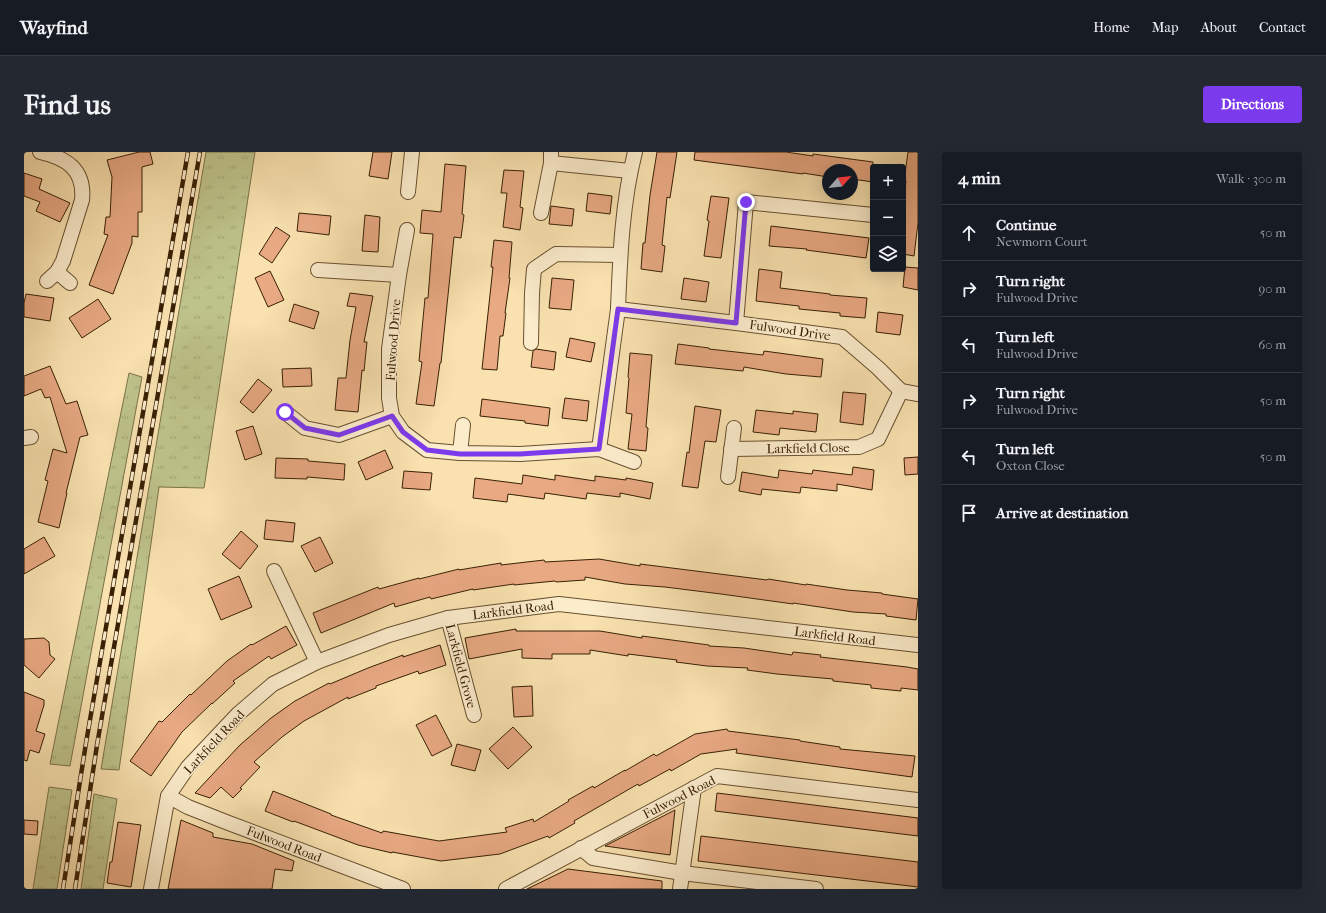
<!DOCTYPE html>
<meta charset="utf-8">
<style>
body{margin:0;font-family:"IM FELL French Canon",serif;background:#242831;color:#f1f3f6}
.controls{position:absolute;right:12px;top:12px;display:grid;overflow:hidden;border-radius:4px;box-shadow:0 4px 16px #0002}
.controls button{width:36px;height:36px;display:grid;place-items:center;padding:0;border:0;border-bottom:1px solid #363941;background:#171b24;color:#f1f3f6;font:20px sans-serif}
.compass{position:absolute;left:798px;top:12px;width:36px;height:36px;border-radius:50%;background:#171b24;box-shadow:0 4px 16px #0002;rotate:63deg}
.stop{position:absolute;width:12px;height:12px;margin:-9px;border:3px solid #7c3aed;border-radius:50%;background:#fff}
.stop.end{background:#7c3aed;border-color:#fff;box-shadow:0 1px 4px #0008}
.list{margin:0;padding:0;list-style:none}
h2{display:flex;justify-content:space-between;align-items:center;height:52px;margin:0;padding:0 16px;font-size:17px}
h2 small{font-size:13px;font-weight:400;color:#9ea1a6}
.list li{display:grid;grid-template-columns:26px 1fr auto;gap:12px;align-items:center;box-sizing:border-box;height:56px;padding:0 16px;border-top:1px solid #363941}
.list b{display:block;font-size:15px;white-space:nowrap}
.list p{margin:0;font-size:13px;white-space:nowrap;color:#9ea1a6}
.list em{font-size:13px;font-style:normal;color:#9ea1a6}
.icon{flex:none;width:22px;height:22px;fill:none;stroke:currentColor;stroke-width:2;stroke-linecap:round;stroke-linejoin:round}
.map{position:relative;flex:none;width:894px;height:737px;overflow:hidden;border-radius:4px}
header{display:flex;align-items:center;gap:24px;box-sizing:border-box;height:56px;padding:0 20px;background:#171b24;border-bottom:1px solid #363941}
header strong{font-size:19px}
nav{display:flex;gap:22px;margin-inline-start:auto;font-size:14px}
.intro{display:flex;align-items:center;justify-content:space-between;box-sizing:border-box;height:96px;padding:0 24px}
h1{margin:0;font-size:28px}
.button{padding:10px 18px;border-radius:4px;background:#7c3aed;color:#fff;font-size:14px;font-weight:700}
main{display:flex;gap:24px;padding:0 24px}
aside{flex:1;background:#171b24;border-radius:4px;box-shadow:0 4px 16px #0002}
.map>svg:first-child{display:block}
.grass{fill:url(#grass-tufts);stroke:#7c7248}
.building{fill:#e8a983;stroke:#392005}
.lines{fill:none;stroke-linecap:round;stroke-linejoin:round}
.minor-casing{stroke:#695030;stroke-width:16}
.minor{stroke:#fbeccc;stroke-width:14}
.rail-casing{stroke:#392005;stroke-width:4.5}
.rail{stroke:#fbeccc;stroke-width:3;stroke-dasharray:9;stroke-linecap:butt}
.route{stroke:#7c3aed;stroke-width:5}
.labels{text-anchor:middle;dominant-baseline:central;stroke-width:3.5;stroke-linejoin:round;paint-order:stroke}
.street-label{font-size:13px;fill:#392005;stroke:#fbeccc}
</style>
<header>
<strong>Wayfind</strong>
<nav><a>Home</a><a>Map</a><a>About</a><a>Contact</a></nav>
</header>
<div class="intro"><h1>Find us</h1><a class="button">Directions</a></div>
<main>
<div class="map">
<svg width="894" height="737" viewBox="0 0 894 737">
<defs>
<pattern id="grass-tufts" width="24" height="20" patternUnits="userSpaceOnUse"><rect width="24" height="20" fill="#bec38b"/><path d="M3 7l-1-3M5 7V3M7 7l1-3M15 17l-1-3M17 17v-4M19 17l1-3" fill="none" stroke="#a4a776"/></pattern>
</defs>
<rect width="100%" height="100%" fill="#f9e2b0"/>
<filter id="stains"><feTurbulence type="fractalNoise" baseFrequency=".005" numOctaves="4"/><feColorMatrix values="0 0 0 0 .2 0 0 0 0 .09 0 0 0 0 .02 0 0 0 .5 -.17"/></filter>
<radialGradient id="worn" r=".72"><stop offset=".6" stop-color="#630" stop-opacity="0"/><stop offset="1" stop-color="#630" stop-opacity=".3"/></radialGradient>
<!-- grass -->
<g class="grass">
<path d="M182,0H231L180,336L135,335L95,618L77,617Z"/>
<path d="M105,221L118,225L46,614L26,612Z"/>
<path d="M25,635L48,638L33,737H9Z"/>
<path d="M70,642L93,647L79,737H57Z"/>
</g>
<!-- building -->
<g class="building">
<path d="M115,0H126L129,12L118,15V60H114V85L108,84V91L89,142L65,133L84,83L80,82L82,65H86L88,25L83,8Z"/>
<path d="M349,0H368L364,27L345,24Z"/>
<path d="M633,0H653L646,46L643,45L638,93L641,94L638,120L617,117L619,91H621L626,43Z"/>
<path d="M671,0H762L789,4V2L849,10V30L828,27V18H804V25L779,21V22L670,8Z"/>
<path d="M884,0H894V71L890,104L879,102V57L882,29H880Z"/>
<path d="M421,12L442,14L438,62L440,63L437,86L430,85L417,211H416L410,254L392,252L398,210L395,209L401,146H404L409,82L396,81L398,58L417,60Z"/>
<path d="M480,18L500,19L496,55L499,56L496,78L479,75L483,41H477Z"/>
<path d="M0,21L18,27L15,37L46,51L36,70L12,59L16,50L0,44Z"/>
<path d="M564,41L588,44L586,62L562,59Z"/>
<path d="M687,44L705,46L697,106L680,104L685,69L683,68Z"/>
<path d="M527,54L550,57L548,74L525,72Z"/>
<path d="M275,61L307,64L305,83L273,79Z"/>
<path d="M341,63L356,65L354,100L338,99Z"/>
<path d="M747,74L845,86L842,106L782,98L783,97L745,94Z"/>
<path d="M252,75L266,84L248,111L235,102Z"/>
<path d="M470,88L488,90L485,126H486L481,161H482L479,184H476L473,218L458,217L469,115H467Z"/>
<path d="M881,115L894,116V138L879,135Z"/>
<path d="M735,117L758,120L756,136L806,142V143L843,146L841,166L816,164V161L775,157V154L732,149Z"/>
<path d="M246,119L260,148L244,155L231,126Z"/>
<path d="M528,126L550,128L547,158L525,156Z"/>
<path d="M660,126L685,130L682,150L657,147Z"/>
<path d="M326,141L349,144L340,190H343L340,219L338,218L334,260L311,258L314,226H322L326,188L332,155L323,154Z"/>
<path d="M2,142L30,146L26,169L0,165V151Z"/>
<path d="M74,147L87,167L58,186L45,166Z"/>
<path d="M270,152L295,160L290,177L265,169Z"/>
<path d="M854,160L879,163L876,183L852,180Z"/>
<path d="M546,186L571,191L567,210L542,205Z"/>
<path d="M654,192L685,196V197L739,203L740,199L799,207L797,225L762,222L720,215L719,219L651,212Z"/>
<path d="M512,197L532,200L530,218L507,215L509,199Z"/>
<path d="M606,201L628,203L622,275L624,276L622,299L604,297L608,262L602,261L605,226L604,225Z"/>
<path d="M26,214L42,252L53,249L64,283L56,285L42,341H43L35,376L14,370L24,329L21,328L29,297L43,301L26,245L21,246L17,237L0,244V224Z"/>
<path d="M287,216L288,234L259,235L258,217Z"/>
<path d="M234,227L248,238L229,261L216,250Z"/>
<path d="M819,240L842,242L839,273L816,270Z"/>
<path d="M541,246L565,249L563,269L538,266Z"/>
<path d="M458,247L526,256L524,274L501,271V269L456,264Z"/>
<path d="M671,254L697,258L692,290L681,289L674,336L658,334L663,300L665,301Z"/>
<path d="M732,258L769,262V259L794,262L792,280L756,276L755,283L729,280Z"/>
<path d="M229,274L238,302L221,308L212,279Z"/>
<path d="M361,298L369,316L342,328L334,310Z"/>
<path d="M894,305V322L881,323L880,306Z"/>
<path d="M252,306L284,307V309L321,312L320,328L283,325V327L251,326Z"/>
<path d="M829,315L850,318L848,338L813,332V339L777,335L776,341L738,337L737,343L715,339L718,320L754,326L755,318L788,322L789,318L828,323Z"/>
<path d="M380,319L408,321L406,338L378,336Z"/>
<path d="M499,323L531,328V323L571,329V324L602,328V326L629,331L626,347L596,341V345L563,341L562,347L521,341L520,347L484,342L483,350L449,346L451,326L498,332Z"/>
<path d="M242,368L271,371L269,390L240,387Z"/>
<path d="M217,379L234,394L216,417L198,402Z"/>
<path d="M20,385L31,404L0,422V397Z"/>
<path d="M296,385L309,411L291,420L277,394Z"/>
<path d="M575,407L616,414V412L743,428L744,427L782,433V432L823,438L858,441V442L894,447L892,468L862,464V462L829,460L769,451V452L697,442L641,435L601,432L561,425V428L532,430L531,429L490,433V432L449,438V437L407,447L406,445L371,455L370,451L297,481L289,461L354,435L355,437L395,426V427L435,417V418L477,411V413L520,408L521,410Z"/>
<path d="M215,424L228,455L197,468L184,437Z"/>
<path d="M262,474L273,493L247,507L245,504L209,529L211,531L188,552V551L158,580L127,624L106,609L135,569L138,570L166,542L167,543L203,509L227,492L228,493Z"/>
<path d="M492,477V479H576L618,486V484L685,493V494L720,496L768,503L769,500L797,503L796,505L883,515L894,517V538L877,536V539L847,536V533L809,529V527L753,522L723,518L724,516L683,514L652,510L653,508L604,502V504L566,498V502H528V507L498,506V497L445,507L441,486Z"/>
<path d="M20,486L25,490L26,503L31,507L15,526L0,513V487Z"/>
<path d="M416,493L422,513L395,522L394,519L352,534V536L324,547V545L280,569L258,585L230,610L236,615L216,636L218,637L209,646L197,635L186,646L171,641L216,593L247,566L271,549L305,531L306,532L344,516L379,503V505Z"/>
<path d="M508,534L509,564L490,565L488,535Z"/>
<path d="M0,540L20,548V553L12,579L21,582L15,601L6,598L3,609L0,608Z"/>
<path d="M412,563L428,594L408,604L392,573Z"/>
<path d="M489,575L508,595L484,617L465,597Z"/>
<path d="M703,577L704,579L776,588V589L816,595V597L891,604L888,625L712,601L713,597L677,602L647,619L646,617L615,634L614,632L550,669L551,671L525,686L524,684L476,702L417,709L368,700V701L334,693L270,669L269,670L241,659L249,639L307,662V663L358,681L359,679L415,689L483,680L481,676L509,667L510,670L545,649L544,648L569,634L570,636L601,618V619L630,602L632,604L671,582Z"/>
<path d="M433,592L457,598L451,619L427,613Z"/>
<path d="M693,641L894,666V684L691,659Z"/>
<path d="M651,658L646,703L581,694Z"/>
<path d="M0,668L14,669L13,683L0,682Z"/>
<path d="M157,668L189,681V685L228,692L270,709L268,719L251,717L248,737H144Z"/>
<path d="M94,670L117,673L107,735L83,731L86,710H88Z"/>
<path d="M677,684L894,710V735L674,709Z"/>
<path d="M544,717L638,729V737H503Z"/>
</g>
<g class="lines">
<!-- minor casing -->
<g class="minor-casing">
<g id="minor">
<path d="M16,0C43,6 61,18 58,48L39,109L33,120"/>
<path d="M527,11L606,19"/>
<path d="M384,40L388,0"/>
<path d="M517,61L527,11V0"/>
<path d="M383,78L375,123L365,197V246L368,264L379,280L403,298L436,301L496,302L575,297L610,310"/>
<path d="M294,118L375,123"/>
<path d="M23,129L33,120L46,131"/>
<path d="M594,157C596,105 598,51 611,0"/>
<path d="M712,171L722,50L849,63"/>
<path d="M507,191L508,141L510,117L532,102L596,103"/>
<path d="M261,260L281,276L315,283L368,264"/>
<path d="M0,286L7,285"/>
<path d="M575,297L594,157L712,171L818,185L854,216L877,239L894,242"/>
<path d="M707,297L835,295L854,287L877,239"/>
<path d="M436,301L439,273"/>
<path d="M704,325L710,276"/>
<path d="M250,419L293,510"/>
<path d="M424,466L450,563"/>
<path d="M144,644L164,655L202,670L379,737"/>
<path d="M557,696L569,706L658,721L792,737"/>
<path d="M127,737L144,644L164,615L214,562L249,532L293,510L365,483L424,466L535,452L894,493"/>
<path d="M482,737L693,624L894,648"/>
<path d="M656,737L670,636"/>
</g>
</g>
<!-- minor -->
<use href="#minor" class="minor"/>
<!-- rail casing -->
<g class="rail-casing">
<g id="rail">
<path d="M39,737L62,591L164,0"/>
<path d="M51,737L73,593L176,0"/>
</g>
</g>
<!-- rail -->
<use href="#rail" class="rail"/>
</g>
<g class="lines">
<!-- route -->
<path class="route" d="M261,260L281,276L315,283L368,264L379,280L403,298L436,302H496L575,297L594,157L712,171L722,50"/>
</g>
<g class="labels">
<!-- street labels -->
<g class="street-label">
<text transform="translate(766 178) rotate(8)">Fulwood Drive</text>
<text transform="translate(369 188) rotate(-86)">Fulwood Drive</text>
<text transform="translate(784 296) rotate(-1)">Larkfield Close</text>
<text transform="translate(489 458) rotate(-7)">Larkfield Road</text>
<text transform="translate(811 484) rotate(7)">Larkfield Road</text>
<text transform="translate(437 514) rotate(75)">Larkfield Grove</text>
<text transform="translate(190 590) rotate(-47)">Larkfield Road</text>
<text transform="translate(655 645) rotate(-27)">Fulwood Road</text>
<text transform="translate(260 692) rotate(21)">Fulwood Road</text>
</g>
</g>
<rect width="100%" height="100%" filter="url(#stains)"/>
<rect width="100%" height="100%" fill="url(#worn)"/>
</svg>
<div class="controls">
<button>+</button>
<button>−</button>
<button><svg class="icon" aria-label="layers" viewBox="0 0 24 24"><path d="M12 4l9 5-9 5-9-5zM3 14l9 5 9-5"/></svg></button>
</div>
<svg class="compass" viewBox="-18 -18 36 36"><path d="M0-13l5 13h-10z" fill="#e53935"/><path d="M0 13l5-13h-10z" fill="#9ea1a6"/></svg>
<div class="stop" style="left:261px;top:260px"></div>
<div class="stop end" style="left:722px;top:50px"></div>
</div>
<aside>
<h2>4 min<small>Walk · 300 m</small></h2>
<ul class="list">
<li><svg class="icon" aria-label="ahead" viewBox="0 0 24 24"><path d="M12 20V5M6 11l6-6 6 6"/></svg><div><b>Continue</b><p>Newmorn Court</p></div><em>50 m</em></li>
<li><svg class="icon" aria-label="right" viewBox="0 0 24 24"><path d="M7 20v-9h11M14 6l5 5-5 5"/></svg><div><b>Turn right</b><p>Fulwood Drive</p></div><em>90 m</em></li>
<li><svg class="icon" aria-label="left" viewBox="0 0 24 24"><path d="M17 20v-9H6M10 6l-5 5 5 5"/></svg><div><b>Turn left</b><p>Fulwood Drive</p></div><em>60 m</em></li>
<li><svg class="icon" aria-label="right" viewBox="0 0 24 24"><path d="M7 20v-9h11M14 6l5 5-5 5"/></svg><div><b>Turn right</b><p>Fulwood Drive</p></div><em>50 m</em></li>
<li><svg class="icon" aria-label="left" viewBox="0 0 24 24"><path d="M17 20v-9H6M10 6l-5 5 5 5"/></svg><div><b>Turn left</b><p>Oxton Close</p></div><em>50 m</em></li>
<li><svg class="icon" aria-label="arrive" viewBox="0 0 24 24"><path d="M6 21V4h12l-3 4 3 4H6"/></svg><div><b>Arrive at destination</b></div></li>
</ul>
</aside>
</main>
